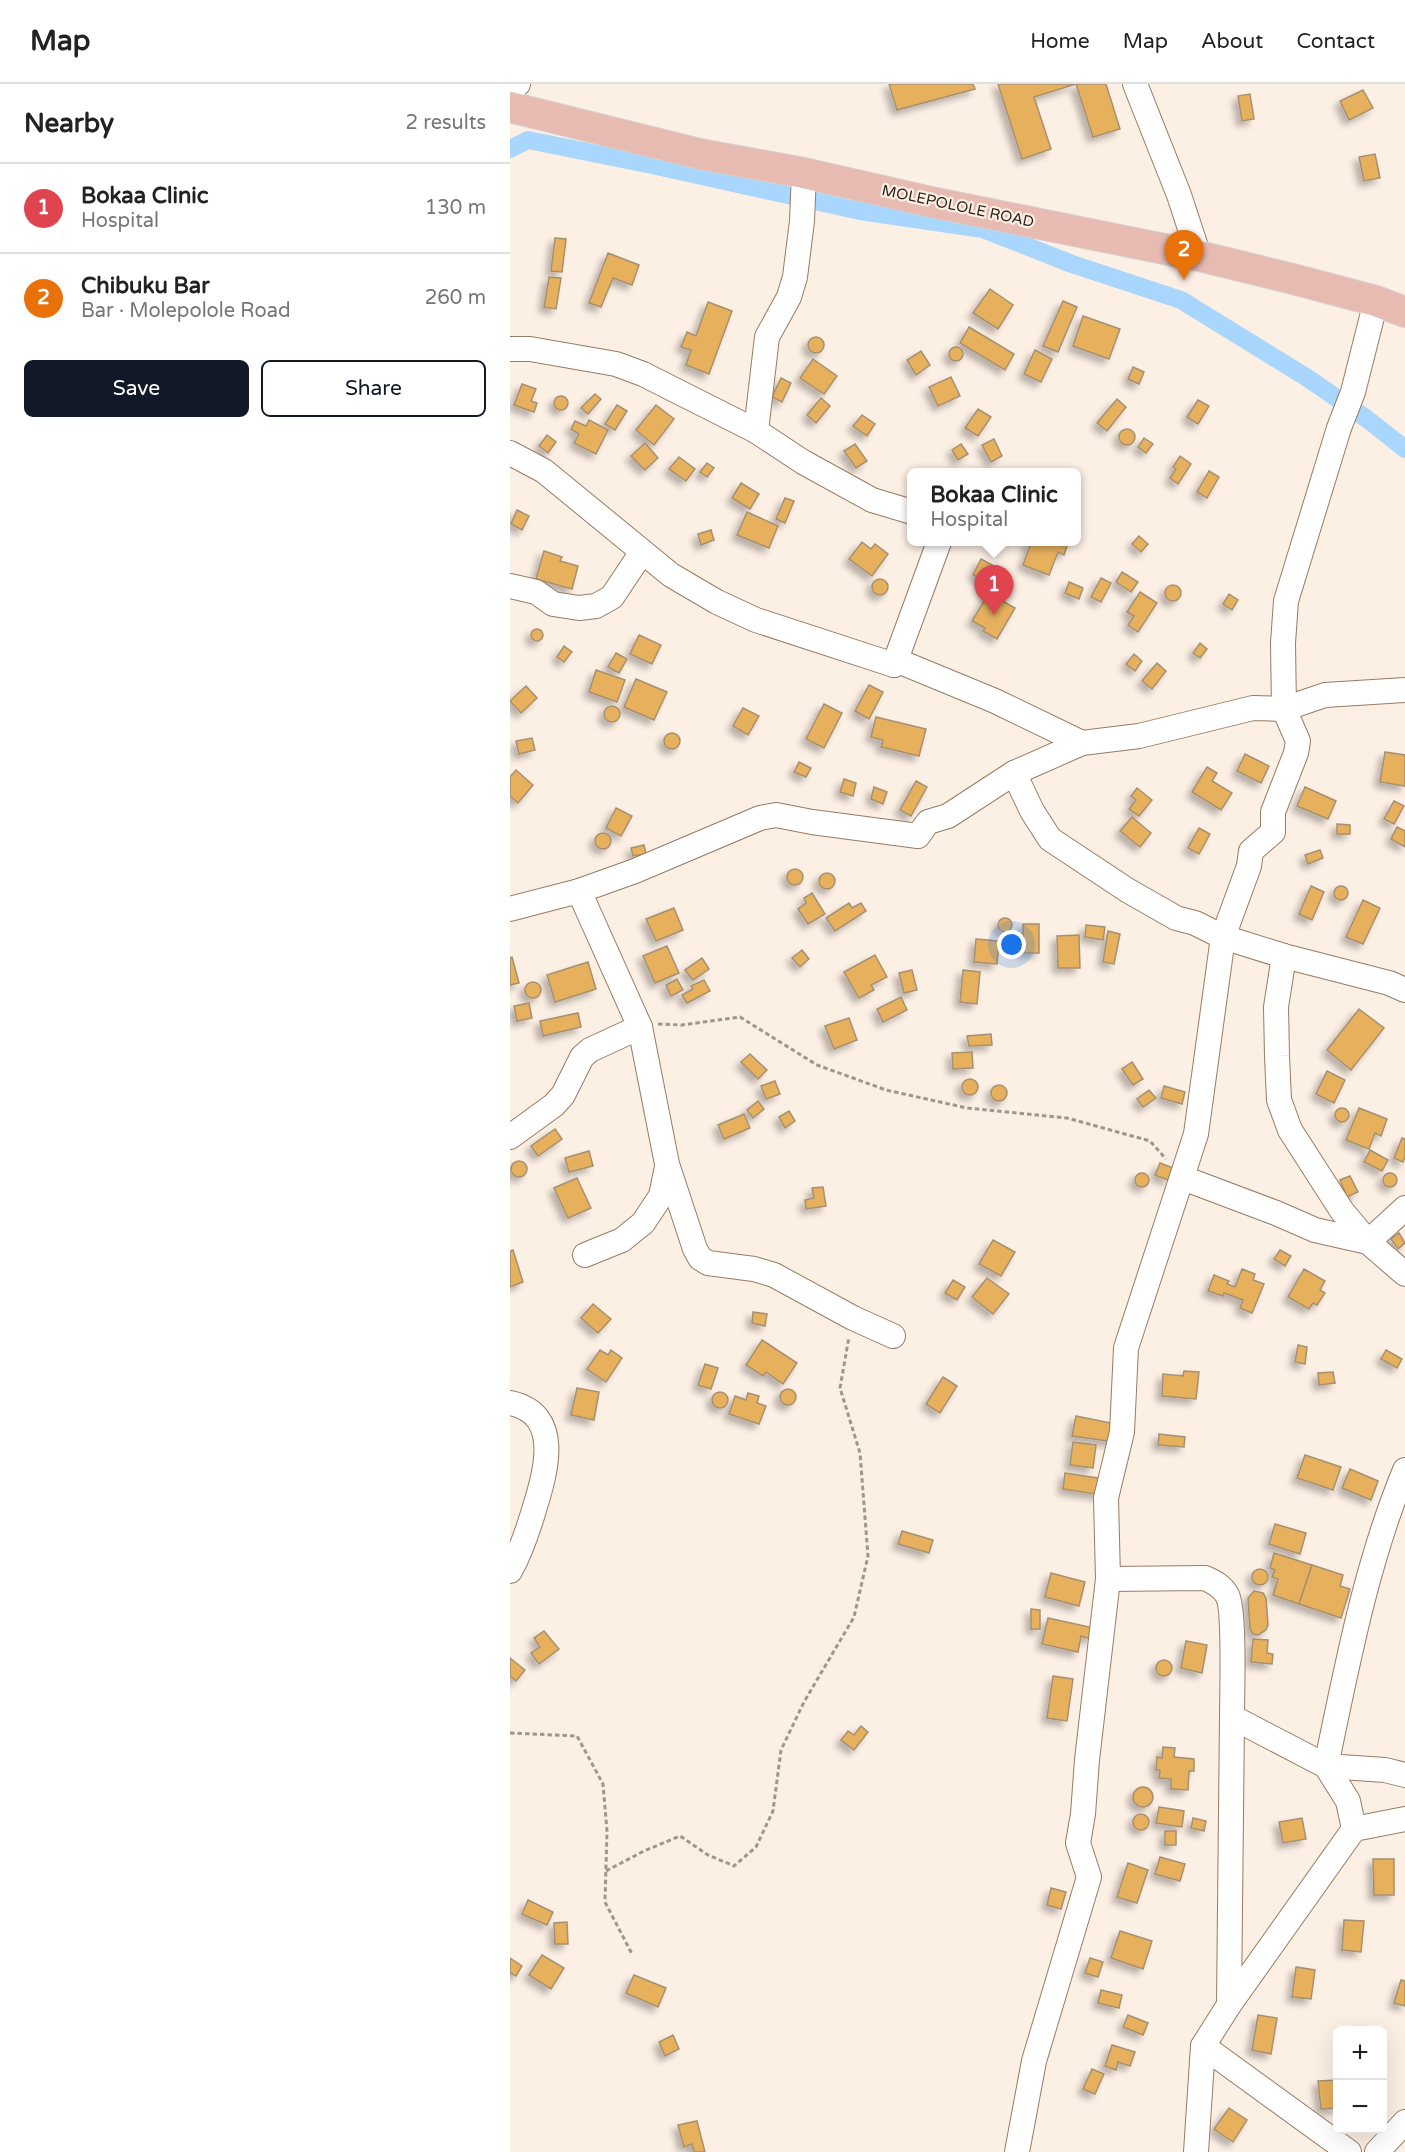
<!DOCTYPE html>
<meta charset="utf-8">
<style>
body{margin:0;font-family:"Varela Round",sans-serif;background:#f2f2f2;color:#222}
.controls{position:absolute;right:18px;bottom:18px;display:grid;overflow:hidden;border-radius:9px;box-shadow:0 6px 24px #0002}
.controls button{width:54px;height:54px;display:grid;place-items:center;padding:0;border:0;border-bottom:2px solid #e0e0e0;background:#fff;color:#222;font:30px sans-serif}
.you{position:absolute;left:502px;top:861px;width:21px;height:21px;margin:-15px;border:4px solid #fff;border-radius:50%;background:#1a73e8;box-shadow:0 0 0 9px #1a73e833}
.badge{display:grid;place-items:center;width:39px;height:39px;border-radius:50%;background:#111827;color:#fff;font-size:20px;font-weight:700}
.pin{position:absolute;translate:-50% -50px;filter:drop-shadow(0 2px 3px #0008)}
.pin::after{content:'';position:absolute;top:32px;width:21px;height:18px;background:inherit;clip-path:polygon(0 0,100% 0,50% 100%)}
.popup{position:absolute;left:397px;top:384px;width:174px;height:78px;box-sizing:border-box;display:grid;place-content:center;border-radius:9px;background:#fff;filter:drop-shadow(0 2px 4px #0005);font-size:20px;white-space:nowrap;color:#767676}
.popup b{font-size:22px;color:#222}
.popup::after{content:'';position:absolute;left:50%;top:100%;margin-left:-12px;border:12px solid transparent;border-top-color:#fff}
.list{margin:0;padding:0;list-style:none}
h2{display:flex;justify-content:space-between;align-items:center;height:78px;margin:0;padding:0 24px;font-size:26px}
h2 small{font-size:20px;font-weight:400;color:#767676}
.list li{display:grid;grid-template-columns:39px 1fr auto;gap:18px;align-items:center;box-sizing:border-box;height:90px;padding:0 24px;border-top:2px solid #e0e0e0}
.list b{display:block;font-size:22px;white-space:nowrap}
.list p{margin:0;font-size:20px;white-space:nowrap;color:#767676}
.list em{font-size:20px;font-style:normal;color:#767676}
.actions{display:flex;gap:12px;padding:18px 24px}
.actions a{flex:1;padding:14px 0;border:2px solid #111827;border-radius:9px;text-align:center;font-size:21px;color:#111827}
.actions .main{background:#111827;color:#fff}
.map{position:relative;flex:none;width:895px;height:2068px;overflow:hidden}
header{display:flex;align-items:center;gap:36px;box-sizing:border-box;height:84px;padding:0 30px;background:#fff;border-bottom:2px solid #e0e0e0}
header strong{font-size:28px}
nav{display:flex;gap:33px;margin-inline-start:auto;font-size:21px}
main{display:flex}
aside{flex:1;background:#fff}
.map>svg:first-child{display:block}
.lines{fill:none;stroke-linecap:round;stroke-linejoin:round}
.canal{stroke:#a9d6fc;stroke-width:18}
.building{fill:#e6b05d;stroke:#a69072;stroke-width:1.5;filter:url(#shadow)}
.minor-casing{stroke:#987b63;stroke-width:26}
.major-casing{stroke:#d4d2d0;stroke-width:32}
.path{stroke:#a2968c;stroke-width:3;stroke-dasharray:4.5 3;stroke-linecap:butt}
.minor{stroke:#fff;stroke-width:24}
.major{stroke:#e7bbb2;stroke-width:30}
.labels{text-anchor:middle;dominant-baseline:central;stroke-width:4.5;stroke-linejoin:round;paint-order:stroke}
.street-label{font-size:15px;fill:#2a1f15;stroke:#fcefe4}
</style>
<header>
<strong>Map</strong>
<nav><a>Home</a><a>Map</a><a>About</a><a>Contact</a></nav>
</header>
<main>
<aside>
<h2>Nearby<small>2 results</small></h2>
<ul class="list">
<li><span class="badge" style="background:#e0444e">1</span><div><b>Bokaa Clinic</b><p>Hospital</p></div><em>130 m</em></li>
<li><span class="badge" style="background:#e8710a">2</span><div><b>Chibuku Bar</b><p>Bar · Molepolole Road</p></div><em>260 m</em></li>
</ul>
<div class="actions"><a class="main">Save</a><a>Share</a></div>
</aside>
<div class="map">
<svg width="895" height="2068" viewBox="0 0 895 2068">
<defs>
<filter id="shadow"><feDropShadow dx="-5" dy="5" stdDeviation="3" flood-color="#0004"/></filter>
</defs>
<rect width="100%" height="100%" fill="#fcefe4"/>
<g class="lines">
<!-- canal -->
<path class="canal" d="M0,65L18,56L142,81L350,127L473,145L562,180L671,216L796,293L857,335L895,365"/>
</g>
<!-- building -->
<g class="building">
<path d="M379,0H463L465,5L387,26Z"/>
<path d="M488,0H596L610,45L583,53L566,0L524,13L541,65L512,75Z"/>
<path d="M853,6L863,24L839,36L830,17Z"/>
<path d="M740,10L744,35L732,37L728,12Z"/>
<path d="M865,70L870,94L854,97L849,73Z"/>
<path d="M45,154L56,155L52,188L41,187Z"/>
<path d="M98,169L129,181L122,201L103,194L91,223L79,219Z"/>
<path d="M39,193L51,194L46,225L34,223Z"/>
<path d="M480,205L503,221L488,245L463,229Z"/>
<path d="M553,217L567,223L548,268L533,262Z"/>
<path d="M198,218L222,227L199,290L176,281L181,266L171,263L177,248L186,252Z"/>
<path d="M573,232L610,245L599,275L563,262Z"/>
<path d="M459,243L504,270L495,286L450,259Z"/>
<circle cx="306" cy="261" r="8"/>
<circle cx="446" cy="270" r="7"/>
<path d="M525,266L542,275L531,298L514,290Z"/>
<path d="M411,267L420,281L406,291L397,276Z"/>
<path d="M303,275L327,292L314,310L290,294Z"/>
<path d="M623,283L634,288L629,300L618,295Z"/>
<path d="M441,293L450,312L428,322L419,303Z"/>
<path d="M271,294L281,299L272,318L262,313Z"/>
<path d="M12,300L26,305L21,317L27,319L24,328L4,321Z"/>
<path d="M85,310L91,315L78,330L71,324Z"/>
<circle cx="51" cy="319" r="7"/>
<path d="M311,314L320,322L306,339L297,331Z"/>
<path d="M607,315L616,323L597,347L587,339Z"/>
<path d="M688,316L699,322L688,340L677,333Z"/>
<path d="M107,321L117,327L105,346L95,340Z"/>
<path d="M146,321L164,335L144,361L126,346Z"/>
<path d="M468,325L481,333L468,352L455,344Z"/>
<path d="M352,331L365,340L357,352L343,342Z"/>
<path d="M79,336L98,346L86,370L64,359L69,350L61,345L65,337L76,342Z"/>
<circle cx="617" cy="353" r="8"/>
<path d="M37,351L46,358L38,369L29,362Z"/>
<path d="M634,354L643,360L636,369L628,363Z"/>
<path d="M484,355L492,372L481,378L472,361Z"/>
<path d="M135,359L148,374L135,386L121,372Z"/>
<path d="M345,360L357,377L346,384L334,367Z"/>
<path d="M451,360L458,370L448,376L442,366Z"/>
<path d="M670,372L681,380L668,400L660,394L666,385L663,383Z"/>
<path d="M169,373L185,385L176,397L159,385Z"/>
<path d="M197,379L204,384L197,393L190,388Z"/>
<path d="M699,387L709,393L697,414L687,408Z"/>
<path d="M231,399L249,410L240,425L222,414Z"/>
<path d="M275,414L284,417L275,439L266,435Z"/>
<path d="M7,426L19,432L12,446L1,440Z"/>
<path d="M237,428L268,442L259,464L227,451Z"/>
<path d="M201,446L204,456L191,461L188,450Z"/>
<path d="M629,452L638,460L631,468L622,460Z"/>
<path d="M352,458L361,465L365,460L378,470L362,492L339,475Z"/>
<path d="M518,458H553L558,459L554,471L548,468L539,491L513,481L520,462L516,461Z"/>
<path d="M34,467L52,473L50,477L68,482L62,505L26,495Z"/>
<path d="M471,475L486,483L478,498L463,491Z"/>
<path d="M612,488L628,498L621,508L606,498Z"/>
<path d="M591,494L601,499L591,518L581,513Z"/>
<circle cx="370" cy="503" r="8"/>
<path d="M559,498L573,504L569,515L555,509Z"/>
<circle cx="663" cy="509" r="8"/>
<path d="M630,508L647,519L628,548L618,541L624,532L617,528Z"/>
<path d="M479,509L505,524L487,555L473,547L475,544L462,537Z"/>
<path d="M719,510L728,516L722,526L713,520Z"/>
<circle cx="27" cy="551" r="6"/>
<path d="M129,551L151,561L142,580L120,570Z"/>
<path d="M690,559L697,565L690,574L683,569Z"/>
<path d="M54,562L62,568L54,578L47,573Z"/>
<path d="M106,569L117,575L109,589L98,583Z"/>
<path d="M624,570L632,577L625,587L616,580Z"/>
<path d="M647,579L656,587L642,605L632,597Z"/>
<path d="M86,586L115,596L107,618L79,608Z"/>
<path d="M126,595L157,608L144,636L114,623Z"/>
<path d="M359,601L373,608L359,635L345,627Z"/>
<path d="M16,602L27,614L11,629L0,617Z"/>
<path d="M314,620L332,629L314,664L296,655Z"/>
<circle cx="102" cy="630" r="8"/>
<path d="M233,624L249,632L238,651L223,642Z"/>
<path d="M366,633L416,645L409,672L371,663L373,656L361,653Z"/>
<circle cx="162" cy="657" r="8"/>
<path d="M22,654L25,666L9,670L6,657Z"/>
<path d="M875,668L895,671V702L870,698Z"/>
<path d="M735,670L759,682L751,699L727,687Z"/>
<path d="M289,678L301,684L296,693L284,688Z"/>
<path d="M697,683L707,689L702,697L722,709L711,726L682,708Z"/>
<path d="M6,686L23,701L8,719L0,712V693Z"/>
<path d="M334,695L346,699L343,712L330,708Z"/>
<path d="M406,697L417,703L401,732L390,726Z"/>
<path d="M364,703L377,708L373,720L361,715Z"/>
<path d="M795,703L826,717L818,735L787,722Z"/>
<path d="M627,704L642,716L629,732L619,725L626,716L621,712Z"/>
<path d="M884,717L894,722L884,740L874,735Z"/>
<path d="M106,724L122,732L111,752L96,744Z"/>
<path d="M622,733L641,749L630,763L610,747Z"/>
<path d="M827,740L840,741V750H827Z"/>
<path d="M887,743L895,747V763L881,755Z"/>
<path d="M689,744L700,750L689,770L678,764Z"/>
<circle cx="93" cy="757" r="8"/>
<path d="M134,761L136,770L123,772L121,764Z"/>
<path d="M810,766L813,774L798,780L795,771Z"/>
<circle cx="285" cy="793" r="8"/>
<circle cx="317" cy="797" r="8"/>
<circle cx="831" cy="809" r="7"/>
<path d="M801,802L814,808L802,836L789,830Z"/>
<path d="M302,809L315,830L298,840L288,825L296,819L294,814Z"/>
<path d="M853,816L870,824L853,860L836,853Z"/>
<path d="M339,819L342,824L351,819L356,827L325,847L316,834Z"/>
<path d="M164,824L173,846L146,857L136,835Z"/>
<circle cx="495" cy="841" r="7"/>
<rect x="513" y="840" width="16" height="29"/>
<path d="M576,841L595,843L593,856L575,853Z"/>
<path d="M598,847L610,850L604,880L593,878Z"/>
<path d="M569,851L570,884H548L547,852Z"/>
<path d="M466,855L489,857L487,880L464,878Z"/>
<path d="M157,862L169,889L145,899L133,872Z"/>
<path d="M292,866L299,875L290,883L282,874Z"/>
<path d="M365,871L377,893L361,901L364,906L349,914L334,888Z"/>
<path d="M2,873L9,899L0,901V874Z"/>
<path d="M192,874L199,885L183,896L175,886Z"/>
<path d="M78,878L86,905L45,918L37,891Z"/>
<path d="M402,886L407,906L394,909L389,889Z"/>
<path d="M453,886L470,888L467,920L450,918Z"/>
<path d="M167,895L173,906L161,912L156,901Z"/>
<path d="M194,896L200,907L177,919L172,911L183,905L181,902Z"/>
<circle cx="23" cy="906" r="8"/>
<path d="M391,913L397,926L373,938L367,925Z"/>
<path d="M19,919L22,934L7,937L4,922Z"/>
<path d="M849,925L874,944L841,986L817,966Z"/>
<path d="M68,929L71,943L33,952L30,937Z"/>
<path d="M339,934L347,956L324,965L315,942Z"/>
<path d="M481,950L482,961L459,962L457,952Z"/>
<path d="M462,968L463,984L443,985L442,969Z"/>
<path d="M240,970L257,986L248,995L231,978Z"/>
<path d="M622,978L633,995L623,1001L612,985Z"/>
<path d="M817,987L835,996L824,1019L806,1010Z"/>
<circle cx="460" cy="1003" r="8"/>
<path d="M265,997L270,1010L256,1015L251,1002Z"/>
<circle cx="489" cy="1009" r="8"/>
<path d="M654,1002L675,1008L672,1020L651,1014Z"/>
<path d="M639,1006L646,1014L633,1023L627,1015Z"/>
<path d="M248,1017L254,1025L243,1034L237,1026Z"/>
<circle cx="832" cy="1031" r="7"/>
<path d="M849,1024L877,1035L871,1052L865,1049L859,1065L836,1056Z"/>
<path d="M279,1027L285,1037L275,1044L269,1033Z"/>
<path d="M234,1030L240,1044L214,1055L208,1041Z"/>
<path d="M45,1045L52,1055L28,1072L21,1062Z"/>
<path d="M892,1054L895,1055V1073L893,1078L884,1074Z"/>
<path d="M860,1066L878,1076L872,1087L854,1078Z"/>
<path d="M79,1067L83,1082L59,1088L55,1074Z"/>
<circle cx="9" cy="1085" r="8"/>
<path d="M650,1079L663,1084L658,1096L645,1091Z"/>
<circle cx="632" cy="1096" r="7"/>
<circle cx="880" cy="1096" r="7"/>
<path d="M840,1092L848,1108L837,1113L830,1096Z"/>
<path d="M67,1094L81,1124L58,1134L44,1104Z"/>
<path d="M313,1103L316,1122L296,1125L295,1116L304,1114L302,1104Z"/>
<path d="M889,1149L895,1159L888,1165L881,1155Z"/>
<path d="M483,1156L505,1168L491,1192L469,1180Z"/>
<path d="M3,1166L13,1198L0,1203V1167Z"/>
<path d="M770,1166L781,1172L775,1182L764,1175Z"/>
<path d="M732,1185L745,1190L743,1196L754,1200L742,1229L730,1224L733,1216L714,1209L713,1212L698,1207L704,1191L719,1197L717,1200L725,1203Z"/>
<path d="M794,1185L815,1197L810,1206L815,1209L807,1221L803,1219L799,1225L778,1213Z"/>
<path d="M477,1194L499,1210L483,1230L462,1213Z"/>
<path d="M443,1196L455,1203L447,1216L435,1209Z"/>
<path d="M83,1220L101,1235L88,1249L71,1234Z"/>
<path d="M243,1228L257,1230L255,1242L242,1239Z"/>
<path d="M252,1256L287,1279L273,1300L256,1288L253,1292L236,1281Z"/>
<path d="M788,1261L797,1263L795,1280L785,1278Z"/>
<path d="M90,1266L98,1271L101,1266L112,1274L96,1298L77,1285Z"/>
<path d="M876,1266L892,1275L887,1284L871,1275Z"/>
<path d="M195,1280L208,1284L201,1305L188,1301Z"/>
<path d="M674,1287L689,1288L686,1315L652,1312L653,1290L673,1292Z"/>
<path d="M823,1288L825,1299L809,1301L808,1289Z"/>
<path d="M433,1293L447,1302L430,1329L416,1320Z"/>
<path d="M67,1304L89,1308L84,1336L61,1331Z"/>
<circle cx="278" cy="1313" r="8"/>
<circle cx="210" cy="1316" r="8"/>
<path d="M238,1309L249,1312L247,1319L256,1322L249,1340L219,1330L225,1312L236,1316Z"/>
<path d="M566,1332L606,1340L605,1358L562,1352Z"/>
<path d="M649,1350L675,1353L674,1363L648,1361Z"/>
<path d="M563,1358L586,1361L583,1384L560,1381Z"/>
<path d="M795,1371L831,1383L823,1406L787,1394Z"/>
<path d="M840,1385L868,1397L861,1416L832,1404Z"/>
<path d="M555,1389L594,1395L592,1411L553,1405Z"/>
<path d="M765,1440L796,1449L790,1470L759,1460Z"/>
<path d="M392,1447L423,1456L419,1469L388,1460Z"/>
<path d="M764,1469L802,1481L789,1520L763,1511L768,1495L762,1493L765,1486L760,1484Z"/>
<path d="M802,1481L833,1491L830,1502L840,1505L831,1534L789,1520Z"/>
<circle cx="750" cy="1493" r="8"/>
<path d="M541,1489L575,1498L569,1522L535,1513Z"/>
<path d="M744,1507L753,1509L756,1514L758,1541L756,1546L748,1551L743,1550L740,1545L738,1514Z"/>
<path d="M521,1525L530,1526V1545H521Z"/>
<path d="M538,1534L584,1544L581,1555L571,1552L568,1568L532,1560Z"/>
<path d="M34,1547L49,1565L29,1580L21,1569L30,1563L24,1554Z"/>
<path d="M743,1555L758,1556L757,1569L763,1570L762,1580L741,1578Z"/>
<path d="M676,1557L697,1561L692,1589L671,1584Z"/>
<path d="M0,1574L15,1586L6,1597L0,1592Z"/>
<circle cx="654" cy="1584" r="8"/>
<path d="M543,1592L563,1595L557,1637L537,1634Z"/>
<path d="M351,1642L358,1648L344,1666L331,1656L338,1647L344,1651Z"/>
<path d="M653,1663L665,1664L664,1673L684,1675V1687H679L678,1706L661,1705V1695L649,1694L650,1686H646L647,1673L652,1674Z"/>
<circle cx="633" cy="1713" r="10"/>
<path d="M649,1723L674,1727L672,1743L646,1739Z"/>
<circle cx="631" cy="1738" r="8"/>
<path d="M683,1734L696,1737L694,1747L681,1744Z"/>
<path d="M792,1734L796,1755L773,1759L769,1738Z"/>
<rect x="655" y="1747" width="11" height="14"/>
<path d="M650,1773L675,1780L670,1797L645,1790Z"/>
<path d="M863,1775H884V1811H864Z"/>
<path d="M618,1779L638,1786L627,1819L607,1813Z"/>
<path d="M541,1804L556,1808L551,1825L537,1821Z"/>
<path d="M18,1816L43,1828L37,1841L12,1830Z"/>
<path d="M834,1836L854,1837L851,1868L832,1866Z"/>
<path d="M57,1838L58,1860H45L44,1839Z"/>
<path d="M610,1847L642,1857L633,1885L601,1874Z"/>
<path d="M32,1871L54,1884L41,1905L19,1891Z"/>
<path d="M0,1874L12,1882L6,1892L0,1889Z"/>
<path d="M580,1874L593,1878L588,1893L575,1889Z"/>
<path d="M786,1883L805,1886L801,1915L782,1913Z"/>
<path d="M124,1891L156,1904L148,1923L116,1909Z"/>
<path d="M891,1896L895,1897V1922L884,1919Z"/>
<path d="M591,1906L612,1911L609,1924L588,1919Z"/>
<path d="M618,1931L638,1939L633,1951L613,1943Z"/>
<path d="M748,1931L767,1934L761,1970L742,1966Z"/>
<path d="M163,1951L169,1965L155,1972L149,1958Z"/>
<path d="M602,1961L625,1968L620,1982L608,1978L606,1986L595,1982Z"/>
<path d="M582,1985L594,1990L585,2010L573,2005Z"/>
<path d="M828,1996V2024L811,2025L808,1997Z"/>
<path d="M719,2024L737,2036L723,2058L704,2045Z"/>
<path d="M187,2037L195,2068H184L182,2060L174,2063L168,2041Z"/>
</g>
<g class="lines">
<!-- minor casing -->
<g class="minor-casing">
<g id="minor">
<path d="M625,0L669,111L689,172"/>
<path d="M0,7L8,0"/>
<path d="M0,265H20L106,280L133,290L246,347L293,378L362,416L402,428"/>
<path d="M246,347L257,253L279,213L285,193L292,137L294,89"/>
<path d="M0,369L34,387L161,491L207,518L246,536L384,581L388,577L485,617L572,659"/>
<path d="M0,502L26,508L43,520L69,524L86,522L102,513L132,468"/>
<path d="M384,581L429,458"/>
<path d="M504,689L522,727L540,755L617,806L666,834L685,839L713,853L774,872L879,899L895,906"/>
<path d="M69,807L130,943L157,1080L185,1165L190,1174L198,1179L244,1185L264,1191L343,1234L383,1252"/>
<path d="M0,825L69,807L125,787L250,734L266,731L302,738L408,752L418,738L438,732L504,689L572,659L629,652L743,624L774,625L815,611L895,606"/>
<path d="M774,872L766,923L767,972L769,1016L780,1046L832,1127L858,1158L895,1190"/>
<path d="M0,1053L44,1021L53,1011L72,973L80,966L130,943"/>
<path d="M673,1094L766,1129L805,1146L858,1158L895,1124"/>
<path d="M75,1171L112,1156L133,1139L151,1112L157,1083"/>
<path d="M0,1319C54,1330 35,1390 24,1426C18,1446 11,1468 0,1487"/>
<path d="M895,1386C856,1480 837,1582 816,1682L875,1686L895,1691"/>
<path d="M598,1495L695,1494C704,1498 712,1502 717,1511C725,1524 722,1612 722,1633L816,1682L838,1717L844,1745"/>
<path d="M719,1921L722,1633"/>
<path d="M693,1962L839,2068"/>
<path d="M507,2068L524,1977L579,1793L568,1759L573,1730L577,1676L598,1495L596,1414L612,1348L616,1264L686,1050L713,853L739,782L741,767L763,748V728L786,669L788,657L774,625L773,559L776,517L829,344L843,308L866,217"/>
<path d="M686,2068L693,1962L719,1921L844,1745L895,1735"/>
<path d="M867,2068L895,2038"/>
</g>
</g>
<!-- major casing -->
<g class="major-casing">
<path id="major" d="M0,23L190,70L294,89L426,119L689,172L783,195L866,217L895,228"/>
</g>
<!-- path -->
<g class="path">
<path d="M148,940L172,941L230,933L307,981L376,1006L457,1024L557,1034L640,1057L656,1075"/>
<path d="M0,1649L67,1652L93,1700L97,1747L95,1818L122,1870"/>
<path d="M96,1787L134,1767L170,1752L198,1771L224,1782L246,1763L263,1727L271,1666L294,1618L344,1533L358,1472L350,1369L330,1304L339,1253"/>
</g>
<!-- minor -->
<use href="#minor" class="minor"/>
<!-- major -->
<use href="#major" class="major"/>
</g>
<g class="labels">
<!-- street labels -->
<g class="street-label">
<text transform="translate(448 122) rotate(12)">MOLEPOLOLE ROAD</text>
</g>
</g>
</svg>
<div class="controls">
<button>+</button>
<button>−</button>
</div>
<div class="you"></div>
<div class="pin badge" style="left:484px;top:531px;background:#e0444e">1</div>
<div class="popup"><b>Bokaa Clinic</b>Hospital</div>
<div class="pin badge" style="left:674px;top:196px;background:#e8710a">2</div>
</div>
</main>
